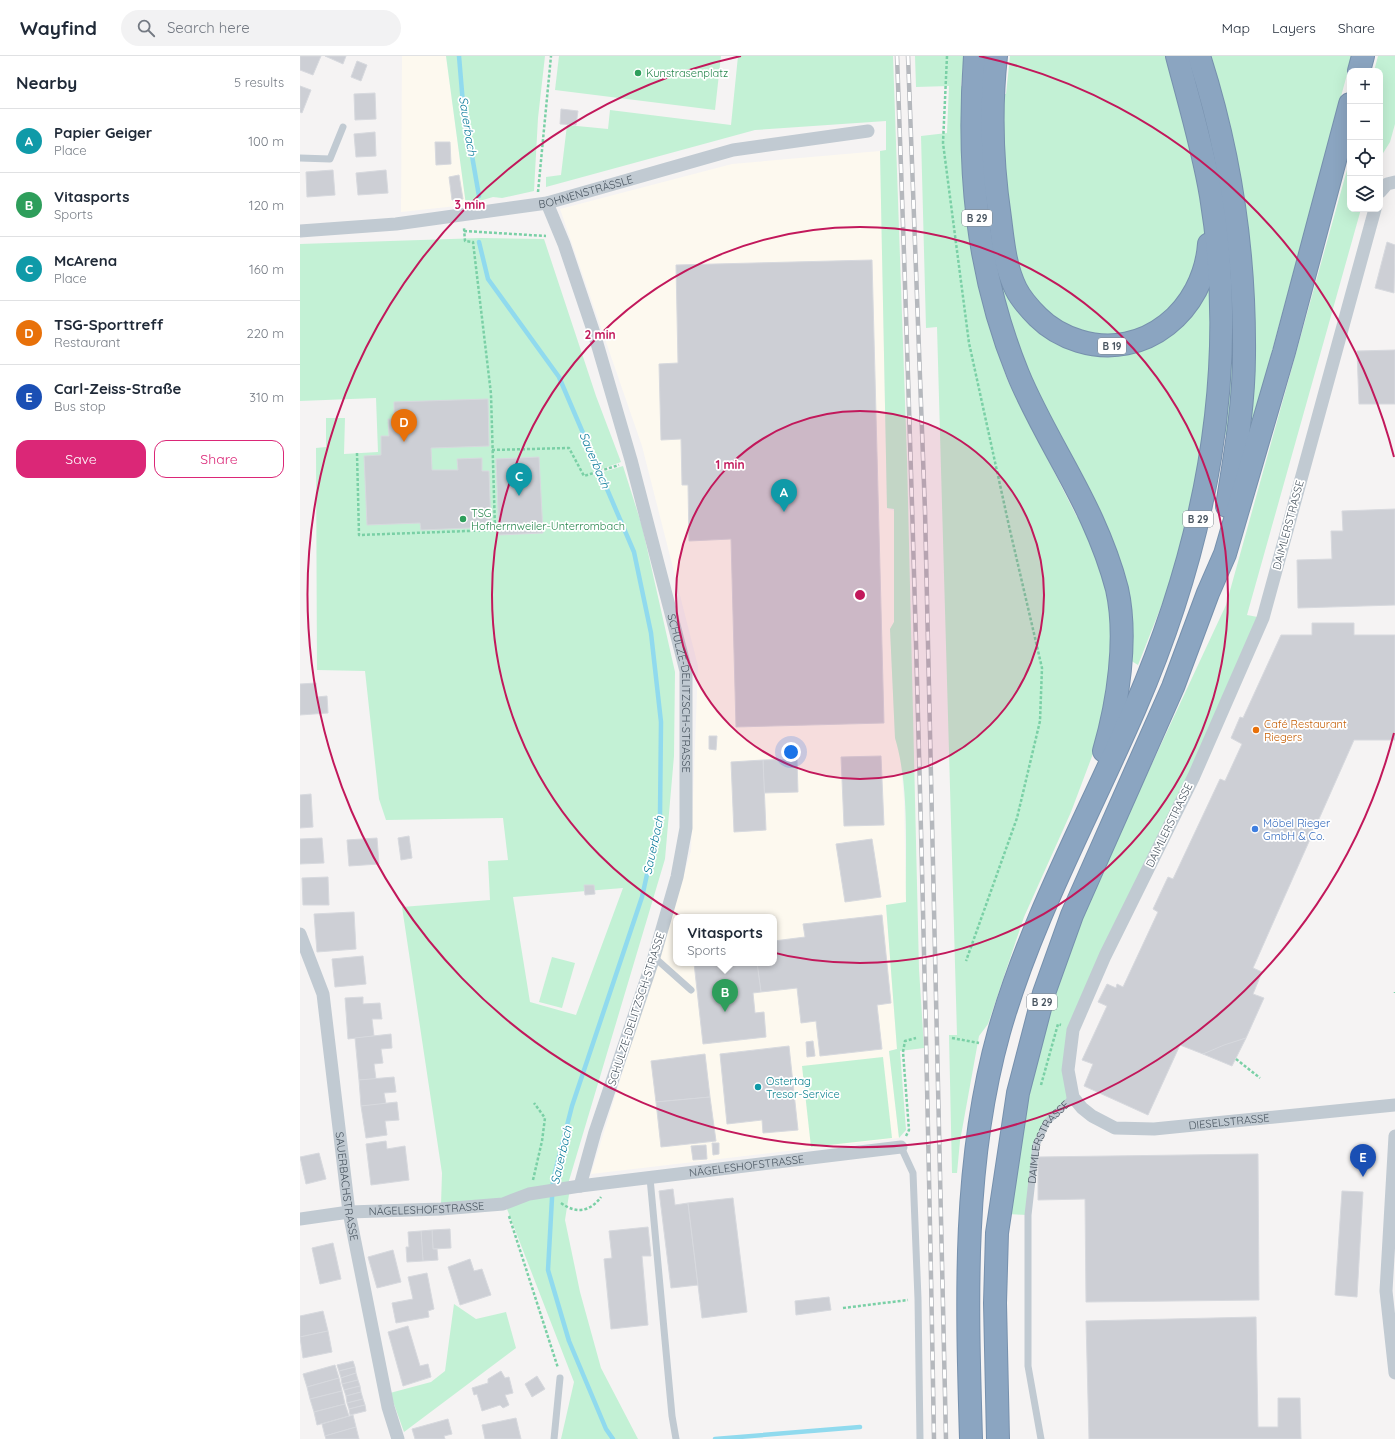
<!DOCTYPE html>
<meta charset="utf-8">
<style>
body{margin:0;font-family:Quicksand,sans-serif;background:#f2f2f3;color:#1f2937}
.controls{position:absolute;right:12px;top:12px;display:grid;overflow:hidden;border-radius:8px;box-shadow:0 4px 16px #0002}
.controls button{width:36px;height:36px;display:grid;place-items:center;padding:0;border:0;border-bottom:1px solid #e0e1e3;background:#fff;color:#1f2937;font:20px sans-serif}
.you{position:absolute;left:491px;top:696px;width:14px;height:14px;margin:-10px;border:3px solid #fff;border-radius:50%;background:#1a73e8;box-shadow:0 0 0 6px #1a73e833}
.badge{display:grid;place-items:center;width:26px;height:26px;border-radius:50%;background:#db2777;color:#fff;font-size:13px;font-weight:700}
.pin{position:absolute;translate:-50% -33px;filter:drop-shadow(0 1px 2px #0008)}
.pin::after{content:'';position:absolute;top:21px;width:14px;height:12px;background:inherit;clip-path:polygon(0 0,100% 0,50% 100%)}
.popup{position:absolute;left:373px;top:858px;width:104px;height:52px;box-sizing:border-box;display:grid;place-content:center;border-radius:8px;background:#fff;filter:drop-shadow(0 1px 3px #0005);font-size:13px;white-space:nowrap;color:#747a83}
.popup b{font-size:15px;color:#1f2937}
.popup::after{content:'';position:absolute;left:50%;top:100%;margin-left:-8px;border:8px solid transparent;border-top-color:#fff}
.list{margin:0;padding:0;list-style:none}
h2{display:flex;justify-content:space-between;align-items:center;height:52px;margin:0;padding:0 16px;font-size:17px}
h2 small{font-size:13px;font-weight:400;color:#747a83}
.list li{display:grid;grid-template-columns:26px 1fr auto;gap:12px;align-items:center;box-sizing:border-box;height:64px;padding:0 16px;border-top:1px solid #e0e1e3}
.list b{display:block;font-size:15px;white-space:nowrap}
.list p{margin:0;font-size:13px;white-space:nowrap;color:#747a83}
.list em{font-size:13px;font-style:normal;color:#747a83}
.actions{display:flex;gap:8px;padding:12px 16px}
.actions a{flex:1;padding:9px 0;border:1px solid #db2777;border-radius:12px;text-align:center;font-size:14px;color:#db2777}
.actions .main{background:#db2777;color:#fff}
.icon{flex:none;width:22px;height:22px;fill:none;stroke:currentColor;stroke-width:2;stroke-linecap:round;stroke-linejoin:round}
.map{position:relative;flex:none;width:1095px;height:1383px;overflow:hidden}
header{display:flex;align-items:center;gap:24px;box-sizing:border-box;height:56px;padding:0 20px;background:#fff;border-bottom:1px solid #e0e1e3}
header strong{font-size:19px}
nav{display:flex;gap:22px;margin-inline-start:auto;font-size:14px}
.search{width:280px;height:36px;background:#f2f2f3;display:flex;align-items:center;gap:10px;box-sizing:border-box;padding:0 14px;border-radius:22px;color:#747a83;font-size:15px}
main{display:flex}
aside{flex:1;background:#fff}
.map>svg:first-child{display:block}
.commercial{fill:#fdf9ef;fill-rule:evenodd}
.green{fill:#c3f1d5;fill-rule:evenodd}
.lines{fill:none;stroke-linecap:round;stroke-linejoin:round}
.stream{stroke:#90daee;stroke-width:4.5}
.building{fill:#cdcfd5;stroke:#d7d9de}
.highway-casing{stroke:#7690ad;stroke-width:24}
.path{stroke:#7ad0a6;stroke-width:2.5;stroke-dasharray:3 2;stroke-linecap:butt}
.lane{stroke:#c1cad2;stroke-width:7}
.street{stroke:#c1cad2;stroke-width:13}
.highway{stroke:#8ba5c1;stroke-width:22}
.rail-casing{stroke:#b5b8bd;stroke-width:4.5}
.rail{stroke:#fff;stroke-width:3;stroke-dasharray:9;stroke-linecap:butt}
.ring{fill:none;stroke:#c2185b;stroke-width:2}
.leisure-dot{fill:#2e9e5b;stroke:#fff;stroke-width:1.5}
.food-dot{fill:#e8710a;stroke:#fff;stroke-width:1.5}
.shop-dot{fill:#3f7fe0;stroke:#fff;stroke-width:1.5}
.culture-dot{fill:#0f9aa8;stroke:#fff;stroke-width:1.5}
.labels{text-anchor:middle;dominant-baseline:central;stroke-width:3.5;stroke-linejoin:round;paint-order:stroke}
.shield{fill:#fff;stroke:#808990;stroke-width:1}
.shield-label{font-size:10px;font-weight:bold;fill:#4a5661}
.leisure-label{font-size:11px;fill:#27864d;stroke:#fff;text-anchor:start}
.street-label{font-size:11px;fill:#4a5661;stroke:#fff}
.food-label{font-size:11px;fill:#c56008;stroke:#fff;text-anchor:start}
.shop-label{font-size:11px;fill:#366cbe;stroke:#fff;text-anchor:start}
.culture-label{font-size:11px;fill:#0d838f;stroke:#fff;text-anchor:start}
.water-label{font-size:12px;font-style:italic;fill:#0c7c9b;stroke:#fff}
.centre{fill:#c2185b;stroke:#fff;stroke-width:2}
.ring-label{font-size:12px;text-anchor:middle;font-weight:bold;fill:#c2185b;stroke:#fff;stroke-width:3.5;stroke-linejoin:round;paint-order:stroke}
</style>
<header>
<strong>Wayfind</strong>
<div class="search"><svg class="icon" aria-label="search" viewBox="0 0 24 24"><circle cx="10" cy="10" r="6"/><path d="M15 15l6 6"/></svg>Search here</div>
<nav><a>Map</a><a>Layers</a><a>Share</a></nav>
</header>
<main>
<aside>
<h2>Nearby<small>5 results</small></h2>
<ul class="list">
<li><span class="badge" style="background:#0f9aa8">A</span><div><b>Papier Geiger</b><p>Place</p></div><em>100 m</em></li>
<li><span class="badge" style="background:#2e9e5b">B</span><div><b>Vitasports</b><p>Sports</p></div><em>120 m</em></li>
<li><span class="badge" style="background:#0f9aa8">C</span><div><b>McArena</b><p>Place</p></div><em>160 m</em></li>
<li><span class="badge" style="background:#e8710a">D</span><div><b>TSG-Sporttreff</b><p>Restaurant</p></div><em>220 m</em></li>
<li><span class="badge" style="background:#1a4fb4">E</span><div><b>Carl-Zeiss-Straße</b><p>Bus stop</p></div><em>310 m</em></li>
</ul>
<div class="actions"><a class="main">Save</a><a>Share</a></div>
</aside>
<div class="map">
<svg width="1095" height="1383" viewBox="0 0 1095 1383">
<rect width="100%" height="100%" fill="#f5f3f3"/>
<!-- commercial -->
<g class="commercial">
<path d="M102,0H146L166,149L101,156Z"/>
<path d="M580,95L587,452L594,455V566L590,573L595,682L600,697L604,745L606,847L586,849L597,993L589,995L599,1082L291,1118L391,795L398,610L342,390L260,153L432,108ZM376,861H474V907H376Z"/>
</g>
<!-- green -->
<g class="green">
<path d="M146,0H245L238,62L234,135L202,142L193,141L166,149Z"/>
<path d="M259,0H421L415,54L255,34Z"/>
<path d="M438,0H593L607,403L619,913L624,992L600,995L606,1074L599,1082L589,995L597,993L586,849L606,846C605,794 610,732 595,682L590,573L594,566V453L587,452L580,95L586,94V65L455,74L246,131V121L261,119L267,69L308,73L310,54L431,69Z"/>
<path d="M615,0H664L661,30L706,38L710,0H1052L949,380L908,378L886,487L838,609L810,592L807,645L794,695L771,756L724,861L688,968L679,980L660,1085L657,1117H652L649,979H657L637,271L626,272L621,80L647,77L649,30L616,31ZM708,273L796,458L777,461L707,323L691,276Z"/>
<path d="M1078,0H1095V68L1090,86L1080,102V15H1074Z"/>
<path d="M1050,103V153H1061L947,559L963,562L773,974V1041L740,1079L728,1159L705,1158L743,969L774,875L926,549Z"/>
<path d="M181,182L244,183L296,340L321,406L291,417L293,419L323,410L342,470L375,616L374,700L365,803L268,1128L203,1144L141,1149L142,1117L102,851L190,844L188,805L208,804L203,762L86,764L79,743L65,615L17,614L16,392L26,391V362H45L44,398L78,396L76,342L0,345V188ZM323,832L276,959L230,946L213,841Z"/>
<path d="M252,901L275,907L262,952L239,946Z"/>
<path d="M583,1001L592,1082L511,1091L502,1010Z"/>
<path d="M270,1132L265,1164L280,1236L301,1312L338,1383H261L274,1326L207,1153L232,1137Z"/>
<path d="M154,1248L176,1263L206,1256L216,1292L104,1376L90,1337L131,1326L145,1315Z"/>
</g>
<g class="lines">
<!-- stream -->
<g class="stream">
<path d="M159,0L163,48L179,140"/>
<path d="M179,186L188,223L259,321L334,496L351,577L361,666L360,760L342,841L272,1050L253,1124L248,1214L269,1285L306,1373L313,1383"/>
<path d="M415,1383L560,1371"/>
</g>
</g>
<!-- building -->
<g class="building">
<path d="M0,0H21L13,19L0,14Z"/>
<path d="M25,0H46L43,8Z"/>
<path d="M57,5L67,9L61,25L51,21Z"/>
<path d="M0,30L11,34L2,57L0,56Z"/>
<path d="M75,37L76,63L55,64L54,38Z"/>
<path d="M261,53L278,55L276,69L260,68Z"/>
<path d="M75,76L76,100L56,101L54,78Z"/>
<path d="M135,86H150L151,108L136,109Z"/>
<path d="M33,114L35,139L7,141L6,116Z"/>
<path d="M86,114L88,137L58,139L56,117Z"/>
<path d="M159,119L163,143L152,144L149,121Z"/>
<path d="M1087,186L1095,189L1094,237L1075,232Z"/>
<path d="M572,204L584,667L436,671L431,483L389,485L388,429H382L381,383L361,384L359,308L378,307L376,209Z"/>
<path d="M1095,294V348H1059L1057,295Z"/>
<path d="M188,343L189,390L131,392L132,414H158L157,403L182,402V415H189L191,471L121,474L120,467L67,469L64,400L81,399V380H89L88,363H94V346Z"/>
<path d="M239,401L243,477L199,479L196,403Z"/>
<path d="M1095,453V549L998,552L997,504L1032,503L1031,475H1043L1042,455Z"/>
<path d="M1012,567H1054V579H1095V684H1054L953,912L962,916L953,938L964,942L946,982L903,998L880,989L848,1059L784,1030L793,1008L782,1004L807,950L798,946L807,928L816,932L817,928L823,931L858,856L853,853L868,821L873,823L920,723L925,725L942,688L931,682L940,661L943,662L981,579H1012Z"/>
<path d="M16,627L17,641L27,640L28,657L0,659V628Z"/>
<path d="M409,680H417L416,694L409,693Z"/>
<path d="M581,700L584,769L544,770L541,701Z"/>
<path d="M497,703L498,736L464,737L463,704Z"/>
<path d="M463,704L466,774L434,776L431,706Z"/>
<path d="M11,738L13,771L0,772V739Z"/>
<path d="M109,780L112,802L101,804L98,782Z"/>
<path d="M22,782L24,807L0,808V783Z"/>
<path d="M77,782L79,808L49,810L47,784Z"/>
<path d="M572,783L581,841L545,846L536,788Z"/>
<path d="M28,821L29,849H3L2,822Z"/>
<path d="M284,829H294L295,838L285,839Z"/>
<path d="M54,856L56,893L17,896L14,858Z"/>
<path d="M582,859L591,947L577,949L582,993L520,1000L516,965L501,967L497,932L461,936L457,907H474V885L505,881L503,868Z"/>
<path d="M63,900L66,928L35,931L32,903Z"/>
<path d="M394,907H457L461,936L453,937L455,957L464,956L466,981L403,988Z"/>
<path d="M63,941V948L80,947L82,963H72L74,980L48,983L45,942Z"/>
<path d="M91,978L92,992L81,993L83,1007L74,1008L76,1023L59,1024L55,982Z"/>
<path d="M946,982L932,1010L903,998L924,989Z"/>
<path d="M513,985L515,1000L507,1001L506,986Z"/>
<path d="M489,990L498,1074L463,1077L462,1064L427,1068L420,998Z"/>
<path d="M405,998L410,1041L356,1046L351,1005Z"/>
<path d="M94,1021L96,1036L84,1037L86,1048L61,1050L59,1024Z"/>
<path d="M410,1041L416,1085L361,1091L356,1046Z"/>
<path d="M97,1046L99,1064L85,1065L87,1079L66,1082L61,1050Z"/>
<path d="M86,1085L87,1093L105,1090L109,1124L71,1129L66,1088Z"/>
<path d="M412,1087H419V1098L413,1099Z"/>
<path d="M406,1089L407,1103L393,1104L391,1090Z"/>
<path d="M19,1097L26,1123L6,1128L0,1101Z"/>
<path d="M958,1098L959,1244L786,1246L785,1143L738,1144V1101Z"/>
<path d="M373,1133L375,1149L388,1147L398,1229L371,1232L359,1135Z"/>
<path d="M1042,1135L1063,1136L1057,1241L1035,1239Z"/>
<path d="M433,1142L447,1256L402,1262L388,1147Z"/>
<path d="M348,1171L351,1200H342L348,1269L311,1273L304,1203L312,1202L309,1175Z"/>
<path d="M150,1173L151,1192L133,1193L132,1174Z"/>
<path d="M132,1174L133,1193H137L138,1204L123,1205L121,1175Z"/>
<path d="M121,1175L123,1205L107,1206L106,1191H109L108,1176Z"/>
<path d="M33,1187L41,1223L20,1228L12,1192Z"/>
<path d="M93,1194L101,1226L77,1232L68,1201Z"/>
<path d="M170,1203L174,1215L182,1213L191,1239L160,1249L148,1211Z"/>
<path d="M127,1217L134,1253L128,1255L129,1261L96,1267L92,1247L113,1243L108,1221Z"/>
<path d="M529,1241L531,1254L496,1259L495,1245Z"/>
<path d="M23,1255L28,1275L0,1281V1260Z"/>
<path d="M956,1261L958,1371H978V1342H1000L1001,1383H789L786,1265Z"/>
<path d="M108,1270L120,1310L128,1308L131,1321L103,1330L88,1276Z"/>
<path d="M28,1275L32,1296L3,1302L0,1281Z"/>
<path d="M53,1305L55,1311L39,1315L37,1309Z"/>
<path d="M35,1309L39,1322L7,1331L3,1318Z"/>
<path d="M55,1311L56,1317L41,1322L39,1315Z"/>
<path d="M201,1315L205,1322L209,1321L213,1337L205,1339L209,1349L203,1352L200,1349L182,1355L177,1338L174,1339L172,1332L188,1327V1323Z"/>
<path d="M56,1317L58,1324L42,1328L41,1322Z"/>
<path d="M237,1320L245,1333L232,1341L225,1328Z"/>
<path d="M39,1322L42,1335L10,1343L7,1331Z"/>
<path d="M58,1324L60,1330L44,1334L42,1328Z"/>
<path d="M60,1330L61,1336L46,1340L44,1334Z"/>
<path d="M42,1335L45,1348L14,1356L10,1343Z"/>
<path d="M61,1336L63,1343L47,1347L46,1340Z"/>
<path d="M63,1343L65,1349L49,1353L47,1347Z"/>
<path d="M45,1348L49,1360L17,1369L14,1356Z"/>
<path d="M65,1349L66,1355L50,1359L49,1353Z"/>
<path d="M53,1359L56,1371L25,1380L22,1368Z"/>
<path d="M216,1362L221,1383H185L182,1369Z"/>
<path d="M148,1363L152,1378L144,1380L145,1383H115L112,1373Z"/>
<path d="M56,1371L59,1383H26L25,1380Z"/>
</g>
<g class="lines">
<!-- highway casing -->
<g class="highway-casing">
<g id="highway">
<path d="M675,0C667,110 676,215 718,318C739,369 770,415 792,464C802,486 811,510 817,533C828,582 818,647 804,695"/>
<path d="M696,0C690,55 692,108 700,162C703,186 705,211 716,233C721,243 730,253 738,261C750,273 763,280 779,285C845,305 904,254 909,188"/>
<path d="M899,0C930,96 945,198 944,299C944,349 935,400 927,450"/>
<path d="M1059,15L1063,0"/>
<path d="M671,1383C667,1247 662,1109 699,976C731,863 789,759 835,652C905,490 940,315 911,140C903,92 889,46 877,0"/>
<path d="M698,1383L695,1247L697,1177L718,1037L744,937L772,859L873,631L908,537L925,498L984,296L1050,48"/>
</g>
</g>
<!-- path -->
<g class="path">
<path d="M647,0L643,87L669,287L709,470L742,612L740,665L717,762L666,905"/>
<path d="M238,136L251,0"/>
<path d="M164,175L246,180"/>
<path d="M192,394L269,392L284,420L319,409"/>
<path d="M57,397L59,479L195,474L191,338L173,186L165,185L164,172"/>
<path d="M1095,936V937"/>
<path d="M652,982L679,987"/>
<path d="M936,1003L960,1022"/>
<path d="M741,1029L758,968L761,969"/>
<path d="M606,1080L609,1074L603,996L605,985L616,982"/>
<path d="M233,1124L242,1085L245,1062L234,1047"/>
<path d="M261,1147C276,1158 290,1156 301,1141"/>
<path d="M209,1160L258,1312"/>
<path d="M543,1252L608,1244"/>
</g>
<!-- lane -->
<g class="lane">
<path d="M0,102L30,103L43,71"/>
<path d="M354,901L391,934"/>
<path d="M601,1091L613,1117L618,1243L620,1383"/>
<path d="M350,1122L372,1360L376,1383"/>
<path d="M254,1383L260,1322"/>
<path id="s1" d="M741,1383L728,1310V1159L736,1089L747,1066L773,1041"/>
</g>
<!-- street -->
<g class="street">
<path d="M1080,136L1087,128L1095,126"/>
<path id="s2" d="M247,147L264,188L294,277L331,404L386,615V772L377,821L354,901L295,1076L280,1130"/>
<path id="s3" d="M1075,153L963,562L894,720L805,900L773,974L768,1014L773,1041L782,1052L792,1060L815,1072L854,1073L1095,1049"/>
<path id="s4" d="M0,175L96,168L247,147L433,94L568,75"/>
<path id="s5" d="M0,878L23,938L49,1156L88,1351L98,1383"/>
<path d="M1095,1080L1086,1235L1095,1317"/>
<path id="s6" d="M0,1163L49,1156L141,1153L203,1148L229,1138L280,1130L601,1091"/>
</g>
<!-- highway -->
<use href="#highway" class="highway"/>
<!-- rail casing -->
<g class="rail-casing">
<g id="rail">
<path d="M597,0C614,461 626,922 634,1383"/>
<path d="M608,0L625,455L646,1383"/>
</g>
</g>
<!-- rail -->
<use href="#rail" class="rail"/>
</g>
<!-- distance rings -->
<circle cx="560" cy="539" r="184" fill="#c2185b" fill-opacity=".12"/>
<g class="ring">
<circle cx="560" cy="539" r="184"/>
<circle cx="560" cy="539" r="368"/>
<path d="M1094 677A552 552 0 1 1 441 0M679 0A552 552 0 0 1 1094 401"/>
</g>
<!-- markers -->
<g class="leisure-dot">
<circle cx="338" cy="17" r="4"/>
<circle cx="163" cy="463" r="4"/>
</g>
<circle class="food-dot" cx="956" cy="674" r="4"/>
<circle class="shop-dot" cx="955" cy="773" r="4"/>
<circle class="culture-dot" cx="458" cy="1031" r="4"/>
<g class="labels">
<!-- shield labels -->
<g class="shield">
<rect x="662" y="154" width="30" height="16" rx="3"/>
<rect x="798" y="282" width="28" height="16" rx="3"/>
<rect x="883" y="455" width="30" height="16" rx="3"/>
<rect x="727" y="938" width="30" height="16" rx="3"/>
</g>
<g class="shield-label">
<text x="677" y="162">B 29</text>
<text x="812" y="290">B 19</text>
<text x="898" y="463">B 29</text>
<text x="742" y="946">B 29</text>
</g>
<!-- leisure labels -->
<g class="leisure-label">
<text x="346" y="17">Kunstrasenplatz</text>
<text x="171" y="457">TSG<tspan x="171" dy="13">Hofherrnweiler-Unterrombach</tspan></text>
</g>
<!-- street labels -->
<g class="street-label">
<text stroke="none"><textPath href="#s4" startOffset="289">BOHNENSTRÄSSLE</textPath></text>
<text transform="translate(988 469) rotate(-75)">DAIMLERSTRASSE</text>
<text stroke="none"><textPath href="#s2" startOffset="510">SCHULZE-DELITZSCH-STRASSE</textPath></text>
<text transform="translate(869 769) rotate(-64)">DAIMLERSTRASSE</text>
<text transform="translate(336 953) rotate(-72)">SCHULZE-DELITZSCH-STRASSE</text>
<text stroke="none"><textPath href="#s3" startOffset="1113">DIESELSTRASSE</textPath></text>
<text stroke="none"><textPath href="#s1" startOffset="303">DAIMLERSTRASSE</textPath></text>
<text stroke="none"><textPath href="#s6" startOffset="451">NÄGELESHOFSTRASSE</textPath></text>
<text stroke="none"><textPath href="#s5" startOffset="258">SAUERBACHSTRASSE</textPath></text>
<text stroke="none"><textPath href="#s6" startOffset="127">NÄGELESHOFSTRASSE</textPath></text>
</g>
<!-- food labels -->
<g class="food-label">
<text x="964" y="668">Café Restaurant<tspan x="964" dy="13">Riegers</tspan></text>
</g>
<!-- shop labels -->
<g class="shop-label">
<text x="963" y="767">Möbel Rieger<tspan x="963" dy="13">GmbH &amp; Co.</tspan></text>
</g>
<!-- culture labels -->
<g class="culture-label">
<text x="466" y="1025">Ostertag<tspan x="466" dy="13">Tresor-Service</tspan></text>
</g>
<!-- water labels -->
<g class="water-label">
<text transform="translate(168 70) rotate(81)">Sauerbach</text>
<text transform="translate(295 404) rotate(67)">Sauerbach</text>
<text transform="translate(353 789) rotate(-78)">Sauerbach</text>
<text transform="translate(261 1099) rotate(-77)">Sauerbach</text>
</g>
</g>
<circle cx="560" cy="539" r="6" class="centre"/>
<g class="ring-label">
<text x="170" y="153">3 min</text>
<text x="300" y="283">2 min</text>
<text x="430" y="413">1 min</text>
</g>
</svg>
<div class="controls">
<button>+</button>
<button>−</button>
<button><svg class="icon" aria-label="locate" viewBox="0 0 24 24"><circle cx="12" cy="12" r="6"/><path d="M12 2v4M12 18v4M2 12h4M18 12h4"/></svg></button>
<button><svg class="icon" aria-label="layers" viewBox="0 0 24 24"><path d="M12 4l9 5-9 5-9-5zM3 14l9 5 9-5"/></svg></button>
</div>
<div class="you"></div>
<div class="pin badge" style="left:484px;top:456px;background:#0f9aa8">A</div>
<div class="pin badge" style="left:425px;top:956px;background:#2e9e5b">B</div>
<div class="popup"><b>Vitasports</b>Sports</div>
<div class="pin badge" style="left:219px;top:440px;background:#0f9aa8">C</div>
<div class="pin badge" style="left:104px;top:386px;background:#e8710a">D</div>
<div class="pin badge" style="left:1063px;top:1121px;background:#1a4fb4">E</div>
</div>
</main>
